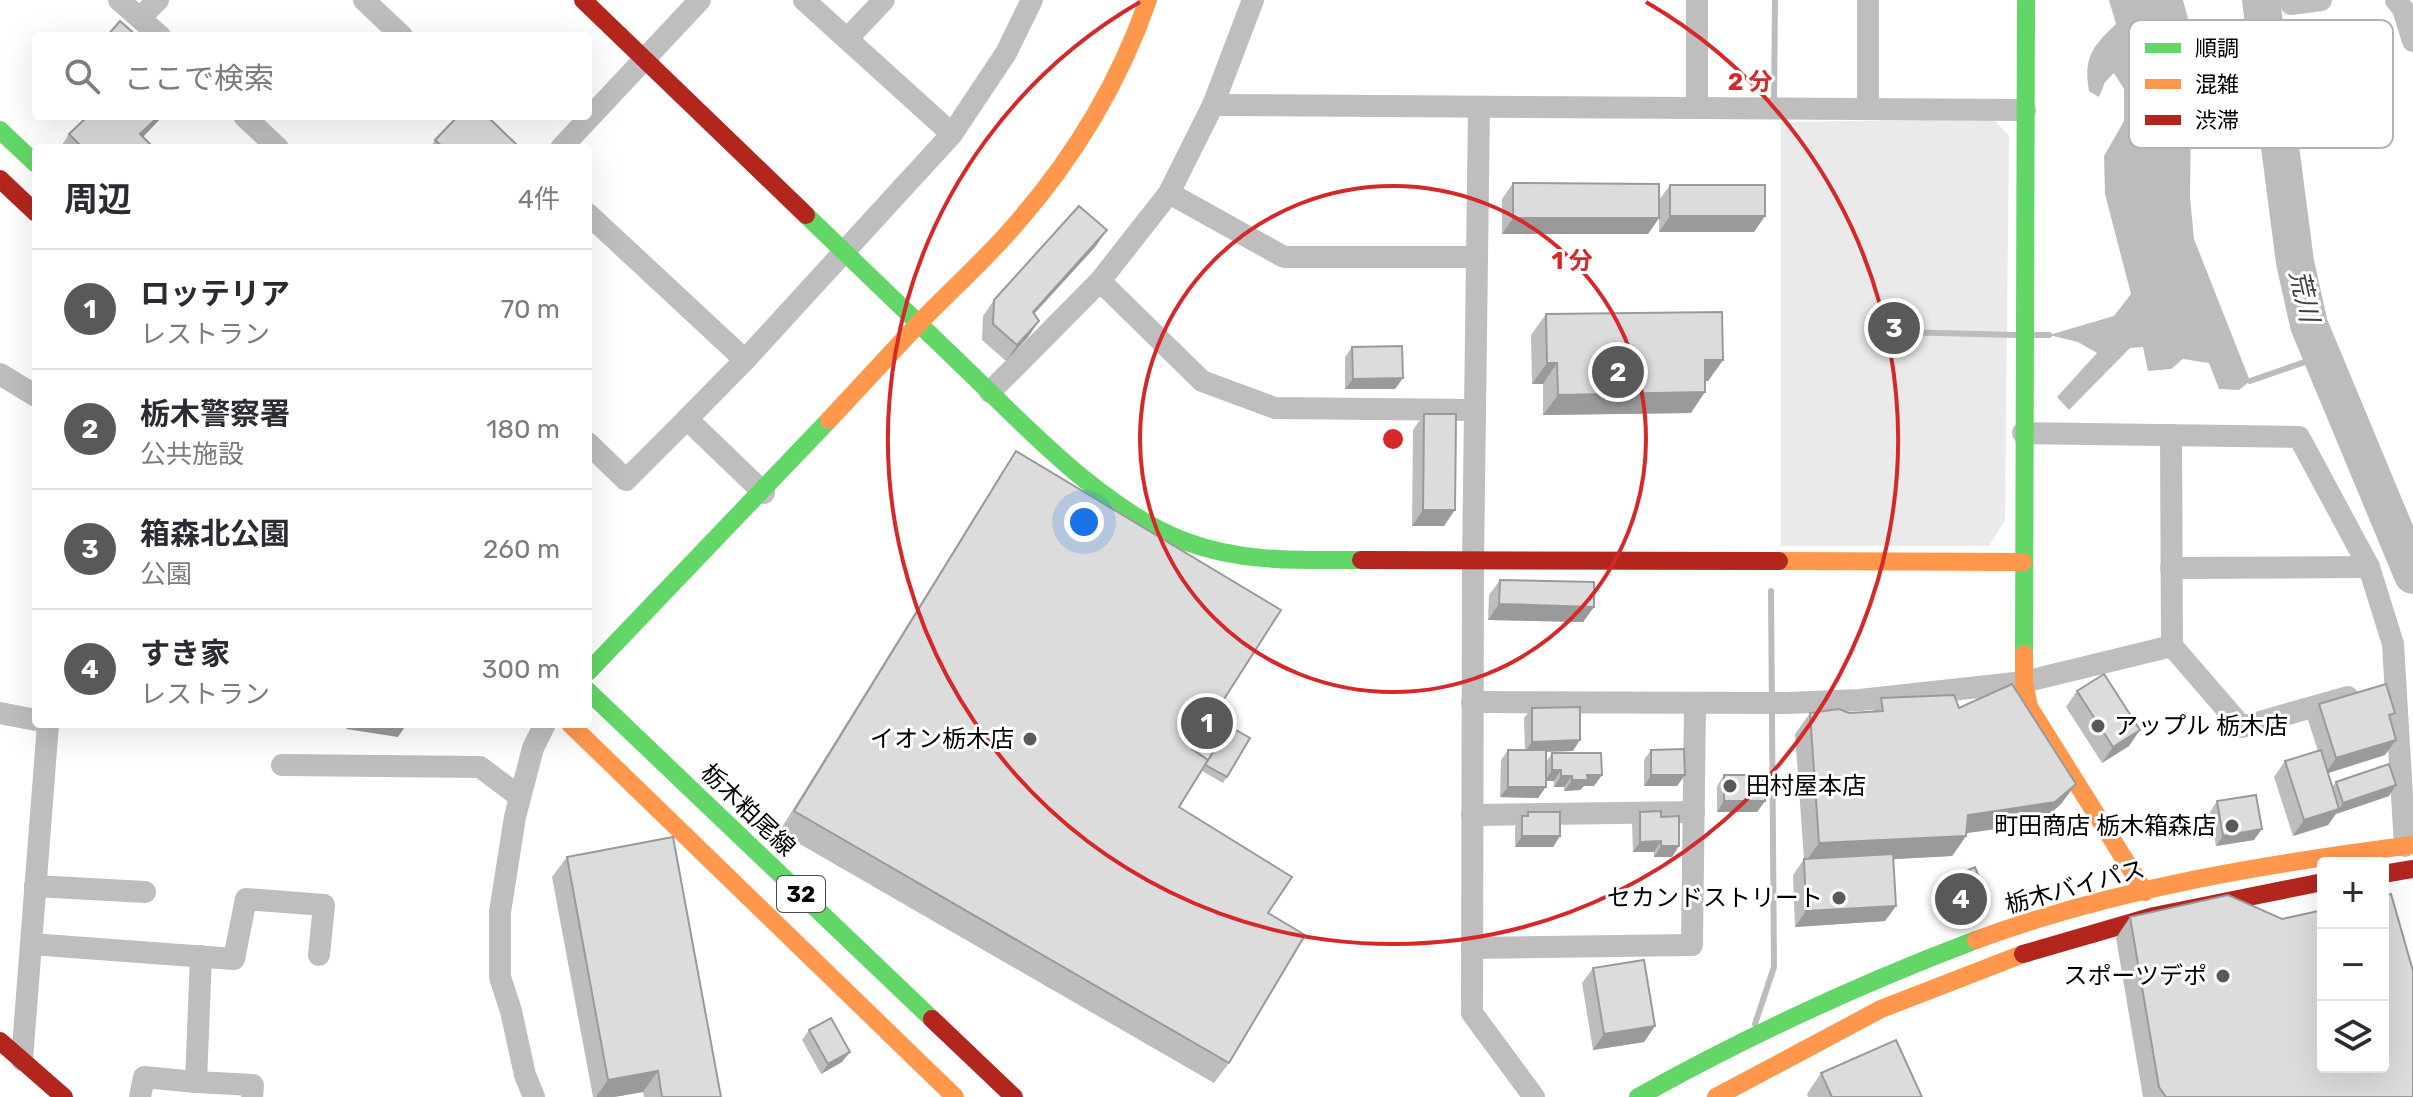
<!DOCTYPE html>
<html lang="ja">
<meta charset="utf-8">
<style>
body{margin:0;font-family:Rubik,"Noto Sans JP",sans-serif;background:#f7f7f7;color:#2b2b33}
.controls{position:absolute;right:24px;bottom:24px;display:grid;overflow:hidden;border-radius:8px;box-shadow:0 8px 32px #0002}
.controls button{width:72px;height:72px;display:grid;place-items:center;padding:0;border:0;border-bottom:2px solid #e1e1e2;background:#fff;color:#2b2b33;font:40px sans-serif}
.you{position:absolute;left:1084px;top:522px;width:28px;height:28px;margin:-20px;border:6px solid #fff;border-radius:50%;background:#1a73e8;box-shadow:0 0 0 12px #1a73e833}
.badge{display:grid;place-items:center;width:52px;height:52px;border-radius:50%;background:#595959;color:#fff;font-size:26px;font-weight:700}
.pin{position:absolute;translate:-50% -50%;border:4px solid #fff;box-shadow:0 2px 8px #0006}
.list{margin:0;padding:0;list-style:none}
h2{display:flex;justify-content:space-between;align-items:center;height:104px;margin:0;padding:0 32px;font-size:34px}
h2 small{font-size:26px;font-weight:400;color:#7c7c81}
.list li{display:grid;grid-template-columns:52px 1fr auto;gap:24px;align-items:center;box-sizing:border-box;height:120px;padding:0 32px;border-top:2px solid #e1e1e2}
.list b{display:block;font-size:30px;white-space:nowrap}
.list p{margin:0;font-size:26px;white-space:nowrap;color:#7c7c81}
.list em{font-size:26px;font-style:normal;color:#7c7c81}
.icon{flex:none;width:44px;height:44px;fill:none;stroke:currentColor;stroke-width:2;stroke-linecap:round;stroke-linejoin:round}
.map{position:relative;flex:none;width:2413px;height:1097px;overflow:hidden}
.search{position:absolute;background:#fff;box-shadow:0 8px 32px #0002;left:32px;top:32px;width:560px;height:88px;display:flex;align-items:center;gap:20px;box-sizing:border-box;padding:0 28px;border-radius:8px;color:#7c7c81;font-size:30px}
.panel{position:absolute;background:#fff;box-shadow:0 8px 32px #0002;left:32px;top:144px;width:560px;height:584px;border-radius:8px}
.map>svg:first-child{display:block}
.green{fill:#eaeaea}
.water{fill:#bcbcbc}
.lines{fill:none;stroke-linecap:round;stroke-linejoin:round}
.stream{stroke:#bcbcbc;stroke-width:6}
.river{stroke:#bcbcbc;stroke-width:38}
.street{stroke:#bebebe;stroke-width:22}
.fast{stroke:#63d668;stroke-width:18}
.slow{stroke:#ff974d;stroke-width:18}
.jam{stroke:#b3261e;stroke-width:18}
.wall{fill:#bdbdbd}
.shaded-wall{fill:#9a9a9a}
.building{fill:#dcdcdc;stroke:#9a9a9a;stroke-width:2}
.ring{fill:none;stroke:#d62828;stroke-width:4}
.poi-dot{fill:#595959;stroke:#fff;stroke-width:3}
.labels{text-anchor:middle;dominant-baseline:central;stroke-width:6;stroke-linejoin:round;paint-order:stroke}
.shield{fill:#fff;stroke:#4c4c4c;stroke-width:2}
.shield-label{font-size:22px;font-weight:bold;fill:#000}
.poi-label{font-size:24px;fill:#000;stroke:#fff;text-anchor:end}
.street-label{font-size:24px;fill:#000;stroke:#fff}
.water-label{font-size:26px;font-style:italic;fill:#404040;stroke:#fff}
.key{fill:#fff;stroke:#b2b2b2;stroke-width:2}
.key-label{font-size:22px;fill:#000}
.centre{fill:#d62828;stroke:#fff;stroke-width:4}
.ring-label{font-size:24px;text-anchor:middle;font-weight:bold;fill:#d62828;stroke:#fff;stroke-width:6;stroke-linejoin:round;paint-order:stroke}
</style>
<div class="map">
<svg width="2413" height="1097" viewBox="0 0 2413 1097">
<rect width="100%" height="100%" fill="#fff"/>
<!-- green -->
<path class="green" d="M1993,119L2009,136L2005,520L1989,546H1781V122Z"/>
<!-- water -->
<path class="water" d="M2109,0H2183L2192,33L2190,197L2194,239L2250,381L2239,390L2219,389L2209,363L2183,359L2171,369L2148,371L2143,347L2130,348L2069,410L2057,397L2097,353L2078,342L2049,335L2114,316L2131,294L2105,194L2104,156L2124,121V89L2114,73L2105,82L2099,97L2089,91C2083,57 2093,46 2116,24Z"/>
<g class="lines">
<!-- stream -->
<g class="stream">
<path d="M1774,104L1775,0"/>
<path d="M1897,332L2017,335"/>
<path d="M2036,335H2049"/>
<path d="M2250,381L2322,356"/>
<path d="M1755,1024L1774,967L1771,591"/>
</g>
<!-- river -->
<path class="river" d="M2261,0L2295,262L2309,325L2413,575"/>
<!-- street -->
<g class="street">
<path d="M119,0L160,36"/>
<path d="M364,0L402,36"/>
<path d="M804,0L952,134"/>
<path d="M1868,0V109"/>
<path d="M2290,0L2291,4L2321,0"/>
<path d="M2396,0L2403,9L2413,41"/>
<path d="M141,17L158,0"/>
<path d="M847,39L884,0"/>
<path d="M1213,105L2025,110"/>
<path d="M1479,107L1473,562L1472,1013L1534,1097"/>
<path d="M1697,108V0"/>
<path d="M244,116L278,148"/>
<path d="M561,148L700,0"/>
<path d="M1169,193L1284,257H1476"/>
<path d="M588,214L745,360L952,134L1006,53L1032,0"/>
<path d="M1100,281L1202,381L1275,408L1474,410"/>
<path d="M745,360L687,419L764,493"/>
<path d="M0,374L36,396"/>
<path d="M990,392L1100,281L1169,193L1213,105L1253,0"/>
<path d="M2023,433L2299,437L2369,567L2393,644L2405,846"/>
<path d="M2171,435L2172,646L2242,727L2348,697"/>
<path d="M588,443L626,480L687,419"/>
<path d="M2171,568L2369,567"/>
<path d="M1472,702L1787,703L1860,700L2024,682L2172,646"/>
<path d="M0,713L36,720"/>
<path d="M282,765L480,767L520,797"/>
<path d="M1472,815L1694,812"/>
<path d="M35,886L145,892"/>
<path d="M31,944L234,959L246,899L324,905L319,955"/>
<path d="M1472,948L1692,945L1695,703"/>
<path d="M201,956L196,1082L253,1085L252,1097"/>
<path d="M22,1060L48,724"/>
<path d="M140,1097L144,1077L196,1082"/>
<path d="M534,1097L525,1075L511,1011L500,977V912L515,817L533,748L545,724"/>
</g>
<!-- fast -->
<g class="fast">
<path d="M0,130L36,164"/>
<path d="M806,215C860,267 914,319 968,371C1028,429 1107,513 1187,542C1243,563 1303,560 1361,560"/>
<path d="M2024,654L2026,0"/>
<path d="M588,672L829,420"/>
<path d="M588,691L932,1019"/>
<path d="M1638,1097C1744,1038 1862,983 1976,940"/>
</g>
<!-- slow -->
<g class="slow">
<path d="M829,420C860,387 890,354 921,321C952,289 986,259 1015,225C1073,159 1119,83 1148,0"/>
<path d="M1779,561L2023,562"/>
<path d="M2024,654V682L2029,707L2145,892"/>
<path d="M570,724L955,1097"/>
<path d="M1976,940C2117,888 2265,864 2413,845"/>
<path d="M1716,1097L1881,1009L2023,954"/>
</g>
<!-- jam -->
<g class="jam">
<path d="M583,0L806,215"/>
<path d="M0,179L36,213"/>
<path d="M1361,560L1779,561"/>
<path d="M2383,874L2413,869"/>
<path d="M2023,954L2154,916L2323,882"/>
<path d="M932,1019L1014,1097"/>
<path d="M0,1041L64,1097"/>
</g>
</g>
<!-- wall -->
<g class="wall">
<path d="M88,116H163L143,137L154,148H60L69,134Z"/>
<path d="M435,140L520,148H430Z"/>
<path d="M1513,183L1659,218L1648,234H1502V199Z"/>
<path d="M1670,185L1754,232H1659V200Z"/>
<path d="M1096,246L1034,314L1039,321L1028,337L1006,361L982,340L983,316L994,300Z"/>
<path d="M1546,314L1723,360L1708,381H1705L1691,413L1543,415V384H1532L1531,335Z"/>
<path d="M1352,347L1403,378L1395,389H1345V357Z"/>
<path d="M1424,414L1444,526H1412L1413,430Z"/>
<path d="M1016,451L1192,749L1227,777L1223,783L1202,771L1179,807L1268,913L1229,1063L1214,1083L779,832L1002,472Z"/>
<path d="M1500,580L1594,607L1583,622L1488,620L1489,595Z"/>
<path d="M2077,691L2129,746L2102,763L2066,707Z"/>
<path d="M1881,698L1959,708L2061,804L2040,823L1966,833V836L1952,856L1893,859L1896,906L1885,921L1795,927L1793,875L1804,859L1795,734L1810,713L1872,712Z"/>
<path d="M2319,704L2390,720L2396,740L2385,755L2328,773L2332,787L2336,782L2396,785L2389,796L2336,814L2328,825L2293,836L2274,777L2285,761L2318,751L2308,720Z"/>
<path d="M1532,708L1573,751L1546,752V762L1552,753L1602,775L1594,786H1584L1580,790L1564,791V787H1554V781H1546L1538,798L1500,797L1501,760L1508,750H1525L1524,718Z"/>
<path d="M1651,750L1685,775L1677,786H1644V760Z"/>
<path d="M1724,775L1759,780L1765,801L1757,812H1717V786Z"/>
<path d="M2217,801L2254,840L2216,846L2210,812Z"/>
<path d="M1528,812L1560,836L1553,847H1515V827L1522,816H1525Z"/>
<path d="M1640,812L1661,817L1672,857H1654V852H1633L1632,822Z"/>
<path d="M567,857L721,1097H644L643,1092L614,1097H593L552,877Z"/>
<path d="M1949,878L1982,914L1956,924L1942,888Z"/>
<path d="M2130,917L2282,919L2413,1097H2143L2116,938Z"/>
<path d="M1593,968L1655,1026L1644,1042L1593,1050L1582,983Z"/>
<path d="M809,1030L842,1062L821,1074L802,1040Z"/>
<path d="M1821,1073L1922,1097H1808L1807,1094Z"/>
</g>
<!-- shaded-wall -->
<g class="shaded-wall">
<path d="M159,116H163L132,148L140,134Z"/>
<path d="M1670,216H1765L1754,232H1659Z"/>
<path d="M1513,218H1659L1648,234H1502Z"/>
<path d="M1107,230L1096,246L1022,327L1033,312Z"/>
<path d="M1039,321L1028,337L1006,361L1017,345Z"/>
<path d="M1705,360H1723L1708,381H1690Z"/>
<path d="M1547,363H1557L1543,384H1532Z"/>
<path d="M1403,378L1395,389H1345L1353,379Z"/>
<path d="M1705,392L1691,413L1543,415L1558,395Z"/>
<path d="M1423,510H1455L1444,526H1412Z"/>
<path d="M1499,604L1594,607L1583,622L1488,620Z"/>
<path d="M349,724H407L398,737L346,729Z"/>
<path d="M2140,730L2129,746L2102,763L2113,747Z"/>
<path d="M1580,740L1573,751L1525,752L1532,742Z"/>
<path d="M2396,740L2385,755L2325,774L2336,758Z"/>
<path d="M1552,770H1561L1554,781H1545Z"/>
<path d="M1587,775H1602L1594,786H1584L1580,790L1564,791L1572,780Z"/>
<path d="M1651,775H1685L1677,786H1644Z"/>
<path d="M1561,776H1572L1564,787H1554Z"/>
<path d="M2076,784L2061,804L2040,823L1953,835L1968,815Z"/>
<path d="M2396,785L2389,796L2336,814L2343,803Z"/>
<path d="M1508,787H1546L1538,798L1500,797Z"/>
<path d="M1724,801H1765L1757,812H1717Z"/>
<path d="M2339,809L2328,825L2293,836L2304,820Z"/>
<path d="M2262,829L2254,840L2216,846L2223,836Z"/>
<path d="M1522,836H1560L1553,847H1515Z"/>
<path d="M1966,836L1952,856L1804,864L1819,843Z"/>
<path d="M1661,841L1654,852H1633L1640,842Z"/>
<path d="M1661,846H1679L1672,857H1654Z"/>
<path d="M1989,903L1982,914L1956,924L1964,914Z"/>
<path d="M1896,906L1885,921L1795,927L1806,911Z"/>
<path d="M1655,1026L1644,1042L1593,1050L1604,1034Z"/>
<path d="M850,1052L842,1062L821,1074L828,1064Z"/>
<path d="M658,1071L643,1092L614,1097H596L608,1080Z"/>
</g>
<!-- building -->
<g class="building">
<path d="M120,21L137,36H107Z"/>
<path d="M88,116H159L140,134L154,148H83L69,134Z"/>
<path d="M458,116H487L520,148H444L435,140Z"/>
<path d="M1513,183L1659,184V218H1513Z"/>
<rect x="1670" y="185" width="95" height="31"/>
<path d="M1079,206L1107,230L1033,312L1039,321L1017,345L993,324L994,300Z"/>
<path d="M1722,312L1723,360H1705V392L1558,395L1557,363H1547L1546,314Z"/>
<path d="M1402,346L1403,378L1353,379L1352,347Z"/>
<path d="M1424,414H1456L1455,510H1423Z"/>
<path d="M1016,451L1281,610L1192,749L1208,760L1179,807L1292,877L1268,913L1305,935L1229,1063L794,811Z"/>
<path d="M1500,580L1594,582V607L1499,604Z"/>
<path d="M2104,674L2140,730L2113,747L2077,691Z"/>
<path d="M2012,684L2076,784L2055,802L1968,815L1966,836L1819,843L1810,713L1839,709L1849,713L1883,711L1881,698L1954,695L1959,708Z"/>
<path d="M2386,684L2395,713L2389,715L2396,740L2336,758L2319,704Z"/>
<path d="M1580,707V740L1532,742V708Z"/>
<path d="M1229,726L1250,738L1227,777L1205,765Z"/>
<path d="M1684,749L1685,775H1651V750Z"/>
<rect x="1508" y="750" width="38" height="37"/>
<path d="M2321,750L2339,809L2304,820L2285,761Z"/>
<path d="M1552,753H1601L1602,775H1587L1588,780H1572V776H1561V770H1552Z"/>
<path d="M2389,764L2396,785L2343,803L2336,782Z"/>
<path d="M1724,775H1759V780H1765V801H1724Z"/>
<path d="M2256,795L2262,829L2223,836L2217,801Z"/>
<path d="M1661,811V817L1679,816V846H1661V841L1640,842V812Z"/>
<path d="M1528,812H1560V836H1522V816H1528Z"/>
<path d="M673,837L721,1097H662L658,1071L608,1080L567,857Z"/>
<path d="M1893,854L1896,906L1806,911L1804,859Z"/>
<path d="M1975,867L1989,903L1964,914L1949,878Z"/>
<path d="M2391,894L2413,971V1097H2166L2159,1087L2130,917L2228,895L2282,919L2323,910V1067H2383V896Z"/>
<path d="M1644,960L1655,1026L1604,1034L1593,968Z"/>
<path d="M831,1018L850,1052L828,1064L809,1030Z"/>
<path d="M1896,1040L1922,1097H1832L1821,1073Z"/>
</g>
<!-- distance rings -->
<g class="ring">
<circle cx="1393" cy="439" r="253"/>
<path d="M1646 2A505 505 0 1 1 1140 2"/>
</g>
<!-- markers -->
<g class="poi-dot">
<circle cx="2098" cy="726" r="8"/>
<circle cx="1030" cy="739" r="8"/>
<circle cx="1730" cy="786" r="8"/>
<circle cx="2232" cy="826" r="8"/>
<circle cx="1839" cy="898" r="8"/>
<circle cx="2223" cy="976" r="8"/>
</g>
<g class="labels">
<!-- shield labels -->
<rect class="shield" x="777" y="876" width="48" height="36" rx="6"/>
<g class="shield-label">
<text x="801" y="894">32</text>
</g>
<!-- poi labels -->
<g class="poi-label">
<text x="2114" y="726" text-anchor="start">アップル 栃木店</text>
<text x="1014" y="739">イオン栃木店</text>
<text x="1746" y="786" text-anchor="start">田村屋本店</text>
<text x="2216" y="826">町田商店 栃木箱森店</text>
<text x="1823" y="898">セカンドストリート</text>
<text x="2207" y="976">スポーツデポ</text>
</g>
<!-- street labels -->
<g class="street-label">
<text transform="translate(748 810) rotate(44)">栃木粕尾線</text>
<text transform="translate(2075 887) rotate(-15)">栃木バイパス</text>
</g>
<!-- water labels -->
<g class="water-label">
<text transform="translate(2304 296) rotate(77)">荒川</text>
</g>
</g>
<!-- legend -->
<rect x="2129" y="20" width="264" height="128" rx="12" class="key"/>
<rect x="2145" y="43" width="36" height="10" fill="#63d668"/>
<rect x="2145" y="79" width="36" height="10" fill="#ff974d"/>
<rect x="2145" y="115" width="36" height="10" fill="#b3261e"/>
<g class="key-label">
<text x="2195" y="56">順調</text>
<text x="2195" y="92">混雑</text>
<text x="2195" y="128">渋滞</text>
</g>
<circle cx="1393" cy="439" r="12" class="centre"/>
<g class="ring-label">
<text x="1750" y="90">2 分</text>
<text x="1572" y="269">1 分</text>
</g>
</svg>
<div class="controls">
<button>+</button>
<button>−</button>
<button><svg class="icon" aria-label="layers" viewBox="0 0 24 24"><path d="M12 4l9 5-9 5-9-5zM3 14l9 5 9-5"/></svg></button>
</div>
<div class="you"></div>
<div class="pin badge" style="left:1207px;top:723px">1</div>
<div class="pin badge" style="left:1618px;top:372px">2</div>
<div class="pin badge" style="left:1894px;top:328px">3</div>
<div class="pin badge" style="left:1961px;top:899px">4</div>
<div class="search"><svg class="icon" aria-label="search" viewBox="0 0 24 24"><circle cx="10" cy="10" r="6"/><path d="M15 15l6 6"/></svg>ここで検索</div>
<section class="panel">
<h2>周辺<small>4件</small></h2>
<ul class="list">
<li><span class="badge">1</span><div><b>ロッテリア</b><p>レストラン</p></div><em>70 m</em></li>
<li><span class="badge">2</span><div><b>栃木警察署</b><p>公共施設</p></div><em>180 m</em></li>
<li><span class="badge">3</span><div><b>箱森北公園</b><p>公園</p></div><em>260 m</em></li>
<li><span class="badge">4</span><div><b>すき家</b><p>レストラン</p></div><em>300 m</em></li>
</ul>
</section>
</div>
